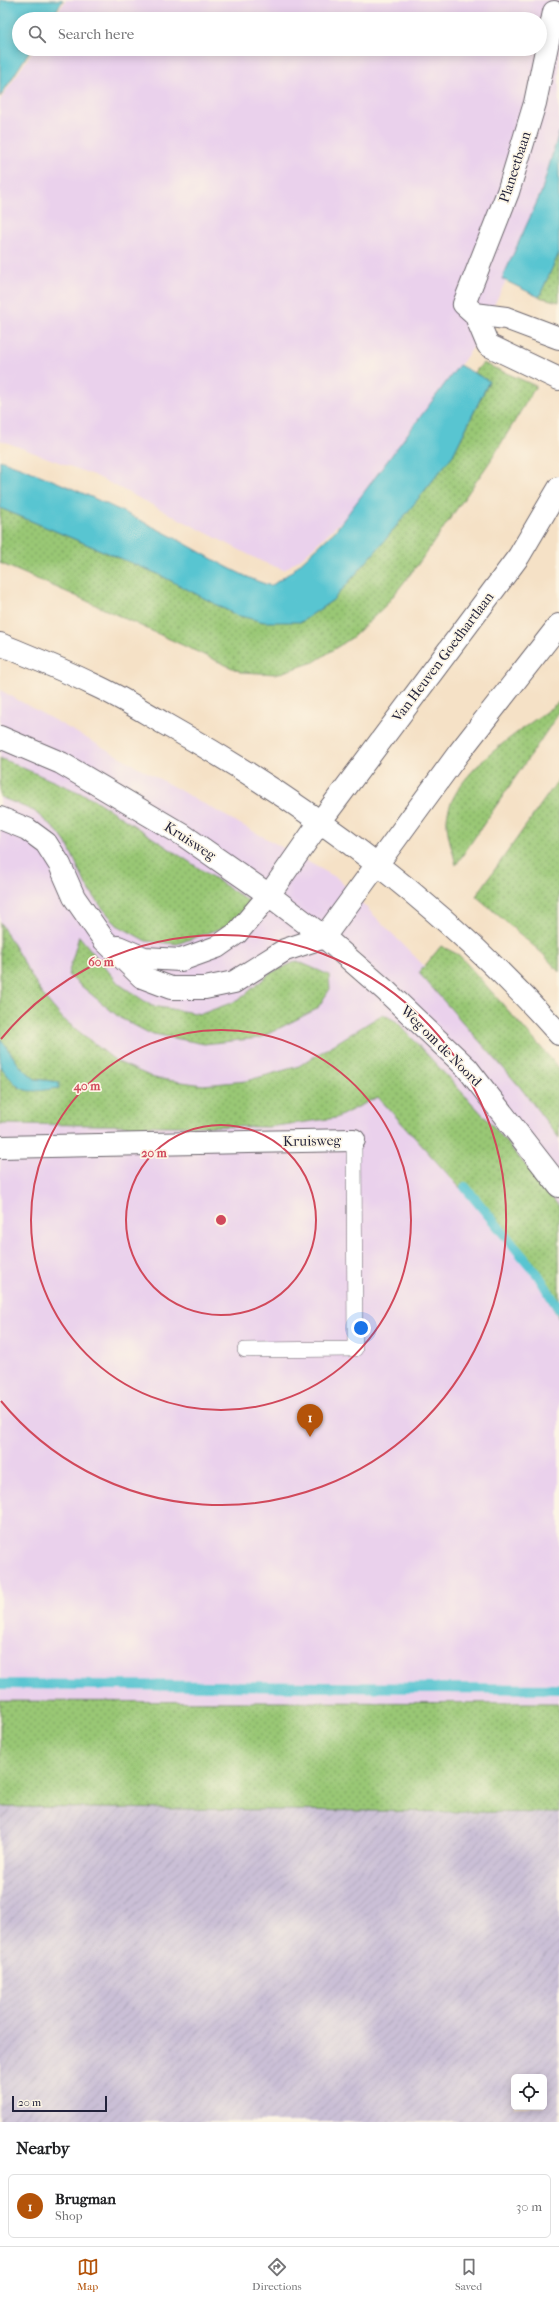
<!DOCTYPE html>
<style>
body{margin:0;font-family:"IM FELL French Canon",serif;background:#f6f6f6;color:#202124}
.controls{position:absolute;right:12px;bottom:12px;display:grid;overflow:hidden;border-radius:6px;box-shadow:0 2px 10px #0003}
.controls button{width:36px;height:36px;display:grid;place-items:center;padding:0;border:0;border-bottom:1px solid #e0e0e0;background:#fff;color:#202124;font:20px sans-serif}
.scale{position:absolute;left:12px;bottom:10px;width:95px;box-sizing:border-box;padding-left:4px;border:2px solid #22223b;border-top:0;font-size:11px;line-height:14px;white-space:nowrap;color:#22223b;-webkit-text-stroke:3px #fcf5e5;paint-order:stroke}
.you{position:absolute;left:361px;top:1328px;width:14px;height:14px;margin:-10px;border:3px solid #fff;border-radius:50%;background:#1a73e8;box-shadow:0 0 0 6px #1a73e833}
.badge{display:grid;place-items:center;width:26px;height:26px;border-radius:50%;background:#b45309;color:#fff;font-size:13px;font-weight:700}
.pin{position:absolute;translate:-50% -33px;filter:drop-shadow(0 1px 2px #0008)}
.pin::after{content:'';position:absolute;top:21px;width:14px;height:12px;background:inherit;clip-path:polygon(0 0,100% 0,50% 100%)}
.list{margin:0;padding:0;list-style:none}
h2{display:flex;justify-content:space-between;align-items:center;height:52px;margin:0;padding:0 16px;font-size:17px}
h2 small{font-size:13px;font-weight:400;color:#757577}
.list li{display:grid;grid-template-columns:26px 1fr auto;gap:12px;align-items:center;box-sizing:border-box;height:64px;margin:0 8px 8px;padding:0 8px;border:1px solid #e0e0e0;border-radius:6px}
.list b{display:block;font-size:15px;white-space:nowrap}
.list p{margin:0;font-size:13px;white-space:nowrap;color:#757577}
.list em{font-size:13px;font-style:normal;color:#757577}
.icon{flex:none;width:22px;height:22px;fill:none;stroke:currentColor;stroke-width:2;stroke-linecap:round;stroke-linejoin:round}
.map{position:relative;flex:none;width:559px;height:2122px;overflow:hidden}
.search{position:absolute;background:#fff;box-shadow:0 2px 10px #0003;left:12px;right:12px;top:12px;height:44px;display:flex;align-items:center;gap:10px;box-sizing:border-box;padding:0 14px;border-radius:22px;color:#757577;font-size:15px}
.sheet{height:124px;background:#fff}
nav{display:flex;justify-content:space-around;align-items:center;box-sizing:border-box;height:56px;border-top:1px solid #e0e0e0;background:#fff;font-size:11px;color:#757577}
nav a{display:grid;justify-items:center;gap:2px}
nav .on{color:#b45309}
.map>svg:first-child{display:block}
.built{fill:#ead1ec}
.industrial{fill:url(#industrial-furrows);fill-rule:evenodd}
.grass{fill:url(#grass-dots);stroke:#5e7458}
.water{fill:#59c5d1;stroke:#3e7486}
.lines{fill:none;stroke-linecap:round;stroke-linejoin:round}
.stream{stroke:#59c5d1;stroke-width:10}
.service-casing{stroke:#6c656c;stroke-width:16}
.minor-casing{stroke:#6c656c;stroke-width:24}
.secondary-casing{stroke:#6c656c;stroke-width:24}
.trunk-casing{stroke:#6c656c;stroke-width:24}
.service{stroke:#fff;stroke-width:15}
.minor{stroke:#fff;stroke-width:22}
.secondary{stroke:#fff;stroke-width:22}
.trunk{stroke:#fff;stroke-width:22}
.ring{fill:none;stroke:#d1495b;stroke-width:2}
.labels{text-anchor:middle;dominant-baseline:central;stroke-width:3.5;stroke-linejoin:round;paint-order:stroke}
.street-label{font-size:14px;fill:#22223b;stroke:#fcf5e5}
.centre{fill:#d1495b;stroke:#fcf5e5;stroke-width:2}
.ring-label{font-size:12px;text-anchor:middle;font-weight:bold;fill:#d1495b;stroke:#fcf5e5;stroke-width:3.5;stroke-linejoin:round;paint-order:stroke}
</style>
<div class="map">
<svg width="559" height="2122" viewBox="0 0 559 2122">
<defs>
<pattern id="industrial-furrows" width="10" height="10" patternUnits="userSpaceOnUse"><rect width="10" height="10" fill="#cabfd6"/><path d="M-1 1l2-2M0 10L10 0M9 11l2-2" fill="none" stroke="#ada4b9"/></pattern>
<pattern id="grass-dots" width="8" height="8" patternUnits="userSpaceOnUse"><rect width="8" height="8" fill="#99c775"/><path d="M2 2h.1M6 6h.1" fill="none" stroke="#7ca161" stroke-width="1.8" stroke-linecap="round"/></pattern>
</defs>
<rect width="100%" height="100%" fill="#fcf5e5"/>
<filter id="ink" filterUnits="userSpaceOnUse"><feTurbulence type="fractalNoise" baseFrequency=".025" numOctaves="2"/><feDisplacementMap in="SourceGraphic" scale="8" xChannelSelector="R" yChannelSelector="G"/><feConvolveMatrix kernelMatrix="1 2 1 2 8 2 1 2 1" color-interpolation-filters="sRGB"/></filter>
<filter id="wash" filterUnits="userSpaceOnUse"><feTurbulence type="fractalNoise" baseFrequency=".012" numOctaves="4" result="noise"/><feDisplacementMap in="SourceGraphic" scale="16" xChannelSelector="R" yChannelSelector="G"/><feGaussianBlur stdDeviation="0.9" result="paint"/><feColorMatrix in="noise" values="0 0 0 0 0 0 0 0 0 0 0 0 0 0 0 0 0 1.4 0 .05"/><feComposite in="paint" operator="in"/></filter>
<g filter="url(#wash)">
<rect width="100%" height="100%" fill="#f5e1c6"/>
<!-- built -->
<g class="built">
<path d="M66,0H559V161L515,263L472,349L348,515L304,556L284,570L263,562L96,476L0,440V100L34,49H540V19H53Z"/>
<path d="M0,690L337,878L559,1102V1767H0Z"/>
</g>
<!-- industrial -->
<path class="industrial" d="M0,1807L559,1813V2122H0ZM514,2077H544V2107H514Z"/>
<!-- grass -->
<g class="grass">
<path d="M559,253V302L539,297Z"/>
<path d="M483,363L536,386L491,460L419,563L386,605L353,637L314,662L277,674L241,672L76,596L0,563V508L158,574L236,615L301,622L333,600L382,544L453,455L489,382L474,373Z"/>
<path d="M559,702V713L456,865C453,851 446,833 447,819C451,772 524,729 559,702Z"/>
<path d="M0,758L92,798L252,903L227,926L177,944L146,941L117,925L100,905L86,885L68,846L58,832L34,811L0,797Z"/>
<path d="M559,779V972L543,954L476,896Z"/>
<path d="M0,922L42,994L63,1019L116,1061L154,1078L203,1085L246,1081L299,1066L383,1014L397,1022L495,1128L559,1206V1318L532,1273L463,1191L378,1097L336,1118L268,1127L0,1124V1066L19,1088L59,1082L35,1079L19,1065L0,1038Z"/>
<path d="M79,936L119,984L152,1006L201,1014L239,1000L269,974L297,961L329,975L330,989L317,1009L260,1038L204,1044L149,1033L120,1018L68,975Z"/>
<path d="M441,946L459,955L559,1068V1138L520,1087L419,973Z"/>
<path d="M0,1701L559,1703V1813L0,1807Z"/>
</g>
<!-- water -->
<g class="water">
<path d="M0,0H63L51,19H19V49H31L0,97Z"/>
<path d="M559,132V253L539,297L502,279L541,193Z"/>
<path d="M459,365L489,381L453,455L382,544L333,600L301,622H264L236,615L158,574L0,508V460C60,481 117,508 173,537C205,554 236,575 271,586L291,572L335,531Z"/>
<path d="M0,1038L19,1065L35,1079L59,1082V1088C22,1093 24,1095 0,1066Z"/>
</g>
<g class="lines">
<!-- stream -->
<g class="stream">
<path d="M465,1187L538,1275L559,1309"/>
<path d="M0,1684L559,1689"/>
</g>
</g>
</g>
<g filter="url(#ink)">
<g class="lines">
<!-- service casing -->
<g class="service-casing">
<path id="service" d="M245,1350L355,1349L354,1140"/>
</g>
<!-- minor casing -->
<g class="minor-casing">
<g id="minor">
<path d="M554,12L535,103L508,192L464,304L475,314L488,345L559,379"/>
<path d="M475,314L506,318L559,338"/>
<path d="M0,818L27,829L46,843L60,865L74,897L104,940L142,977L171,988H205L234,982L285,950L324,937"/>
<path d="M118,947L144,958L181,960L217,947L237,933L269,895"/>
<path d="M0,1147L354,1140"/>
</g>
</g>
<!-- secondary casing -->
<g class="secondary-casing">
<g id="secondary">
<path d="M269,895L320,822L519,556L559,488"/>
<path d="M324,937L458,754L559,625"/>
</g>
</g>
<!-- trunk casing -->
<g class="trunk-casing">
<g id="trunk">
<path d="M0,644C31,657 62,669 92,684C117,695 141,710 165,724C309,804 449,910 559,1034"/>
<path d="M0,737L61,763L183,835L269,895L324,937L386,991L467,1068L559,1186"/>
</g>
</g>
<!-- service -->
<use href="#service" class="service"/>
<!-- minor -->
<use href="#minor" class="minor"/>
<!-- secondary -->
<use href="#secondary" class="secondary"/>
<!-- trunk -->
<use href="#trunk" class="trunk"/>
</g>
</g>
<!-- distance rings -->
<g class="ring">
<circle cx="221" cy="1220" r="95"/>
<circle cx="221" cy="1220" r="190"/>
<path d="M1 1039A285 285 0 1 1 1 1401"/>
</g>
<g class="labels">
<!-- street labels -->
<g class="street-label">
<text transform="translate(515 167) rotate(-72)">Planeetbaan</text>
<text transform="translate(443 657) rotate(-53)">Van Heuven Goedhartlaan</text>
<text transform="translate(190 841) rotate(33)">Kruisweg</text>
<text transform="translate(441 1046) rotate(45)">Weg om de Noord</text>
<text transform="translate(312 1141) rotate(-1)">Kruisweg</text>
</g>
</g>
<circle cx="221" cy="1220" r="6" class="centre"/>
<g class="ring-label">
<text x="101" y="966">60 m</text>
<text x="87" y="1090">40 m</text>
<text x="154" y="1157">20 m</text>
</g>
</svg>
<div class="controls">
<button><svg class="icon" aria-label="locate" viewBox="0 0 24 24"><circle cx="12" cy="12" r="6"/><path d="M12 2v4M12 18v4M2 12h4M18 12h4"/></svg></button>
</div>
<div class="scale">20 m</div>
<div class="you"></div>
<div class="pin badge" style="left:310px;top:1437px">1</div>
<div class="search"><svg class="icon" aria-label="search" viewBox="0 0 24 24"><circle cx="10" cy="10" r="6"/><path d="M15 15l6 6"/></svg>Search here</div>
</div>
<section class="sheet">
<h2>Nearby<small></small></h2>
<ul class="list">
<li><span class="badge">1</span><div><b>Brugman</b><p>Shop</p></div><em>30 m</em></li>
</ul>
</section>
<nav>
<a class="on"><svg class="icon" aria-label="map" viewBox="0 0 24 24"><path d="M3 6l6-2 6 2 6-2v14l-6 2-6-2-6 2zM9 4v14M15 6v14"/></svg>Map</a>
<a><svg class="icon" aria-label="directions" viewBox="0 0 24 24"><path d="M12 3l9 9-9 9-9-9zM9 14v-3h6M13 9l2 2-2 2"/></svg>Directions</a>
<a><svg class="icon" aria-label="saved" viewBox="0 0 24 24"><path d="M7 4h10v16l-5-4-5 4z"/></svg>Saved</a>
</nav>
